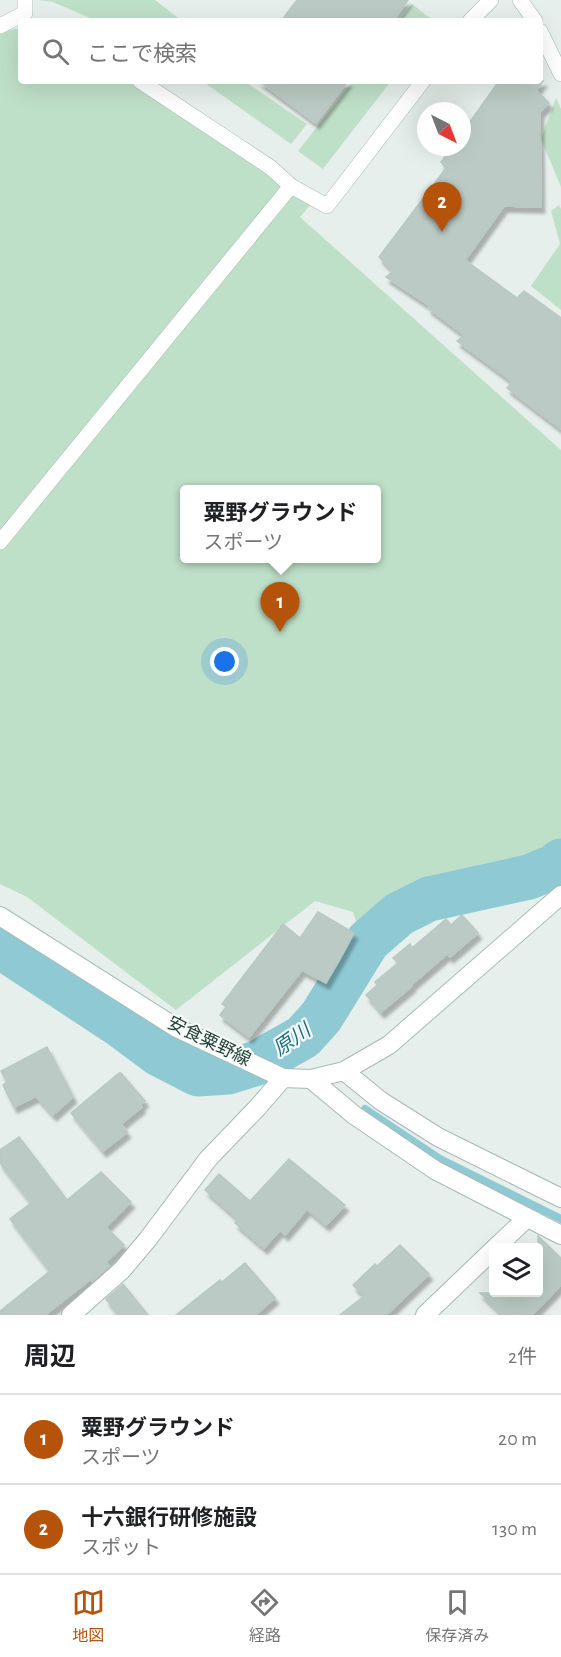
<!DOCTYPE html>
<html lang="ja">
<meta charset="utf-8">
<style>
body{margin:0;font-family:"Alegreya Sans","Noto Sans JP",sans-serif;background:#f2f2f2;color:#202124}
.controls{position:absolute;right:18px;bottom:18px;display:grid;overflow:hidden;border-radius:6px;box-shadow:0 6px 24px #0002}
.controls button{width:54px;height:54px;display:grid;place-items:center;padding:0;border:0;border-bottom:2px solid #e0e0e0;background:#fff;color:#202124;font:30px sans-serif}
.compass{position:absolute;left:417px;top:102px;width:54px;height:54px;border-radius:50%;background:#fff;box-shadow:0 6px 24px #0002;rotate:138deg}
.you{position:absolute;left:225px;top:662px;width:21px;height:21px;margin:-15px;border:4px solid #fff;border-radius:50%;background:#1a73e8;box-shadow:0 0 0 9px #1a73e833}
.badge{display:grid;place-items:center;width:39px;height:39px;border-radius:50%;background:#b45309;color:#fff;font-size:20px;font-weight:700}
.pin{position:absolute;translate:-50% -50px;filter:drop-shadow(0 2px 3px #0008)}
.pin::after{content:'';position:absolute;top:32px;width:21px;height:18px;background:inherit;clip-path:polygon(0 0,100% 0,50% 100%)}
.popup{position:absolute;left:180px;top:485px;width:201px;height:78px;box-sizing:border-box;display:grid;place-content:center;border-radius:6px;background:#fff;filter:drop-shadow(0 2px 4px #0005);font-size:20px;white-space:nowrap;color:#757577}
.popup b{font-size:22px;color:#202124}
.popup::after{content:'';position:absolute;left:50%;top:100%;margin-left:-12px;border:12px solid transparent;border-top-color:#fff}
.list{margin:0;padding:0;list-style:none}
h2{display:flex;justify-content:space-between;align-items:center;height:78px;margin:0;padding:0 24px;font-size:26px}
h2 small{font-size:20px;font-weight:400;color:#757577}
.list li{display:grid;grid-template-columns:39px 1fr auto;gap:18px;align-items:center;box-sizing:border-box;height:90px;padding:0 24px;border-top:2px solid #e0e0e0}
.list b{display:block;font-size:22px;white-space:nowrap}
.list p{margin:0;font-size:20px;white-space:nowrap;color:#757577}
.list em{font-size:20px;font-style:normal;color:#757577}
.icon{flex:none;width:33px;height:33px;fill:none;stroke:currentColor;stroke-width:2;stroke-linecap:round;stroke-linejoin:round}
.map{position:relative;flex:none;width:561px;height:1315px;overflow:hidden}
.search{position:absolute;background:#fff;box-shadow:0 6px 24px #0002;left:18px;right:18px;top:18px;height:66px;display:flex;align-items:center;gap:15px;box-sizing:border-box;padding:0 21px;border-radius:6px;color:#757577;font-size:22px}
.sheet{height:258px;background:#fff}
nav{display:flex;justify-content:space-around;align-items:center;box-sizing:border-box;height:84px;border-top:2px solid #e0e0e0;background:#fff;font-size:16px;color:#757577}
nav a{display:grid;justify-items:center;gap:3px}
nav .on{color:#b45309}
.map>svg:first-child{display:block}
.green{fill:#bfe0c8;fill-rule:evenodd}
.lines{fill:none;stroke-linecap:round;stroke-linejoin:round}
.stream{stroke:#8ec9d4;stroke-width:8}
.river{stroke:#8ec9d4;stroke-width:45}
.building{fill:#bbcac4;stroke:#b8c9c2;stroke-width:1.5;filter:url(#shadow)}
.lane-casing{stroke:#a8b8b2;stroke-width:16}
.street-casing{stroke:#a8b8b2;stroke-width:20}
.secondary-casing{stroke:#a4bbb3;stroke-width:20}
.lane{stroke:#fff;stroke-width:15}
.street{stroke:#fff;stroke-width:18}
.secondary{stroke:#fff;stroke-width:18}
.labels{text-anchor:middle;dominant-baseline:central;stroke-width:4.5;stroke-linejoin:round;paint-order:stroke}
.street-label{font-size:18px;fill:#24423a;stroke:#f7fbf9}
.water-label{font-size:20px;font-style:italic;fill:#1c6f80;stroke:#f7fbf9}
</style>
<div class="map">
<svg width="561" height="1315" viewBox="0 0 561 1315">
<defs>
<filter id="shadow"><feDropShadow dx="3.5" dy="6" stdDeviation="1.5" flood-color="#0004"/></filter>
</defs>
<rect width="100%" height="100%" fill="#e6efeb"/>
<!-- green -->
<g class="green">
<path d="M38,0H155L182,21H97L53,2Z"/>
<path d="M412,4L434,21H399Z"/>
<path d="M21,28V81H141L317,197L300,217L561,450V868L518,887L396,913L376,938L358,927L353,912L315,901L176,1010L27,897L0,884V32ZM184,490H376V558H184Z"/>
<path d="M202,81H244L307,124L291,144Z"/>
<path d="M353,81H391L323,169L298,151Z"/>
<path d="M556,98L561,109V187L541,139Z"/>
<path d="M559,205L561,209V310L531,286L560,244L551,211Z"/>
</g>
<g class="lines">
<!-- stream -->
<path class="stream" d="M365,1109L440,1159L561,1219"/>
<!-- river -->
<path class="river" d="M0,946L120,1025L159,1054L198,1074L228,1072L257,1063L303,1037L321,1017L368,941L399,914L429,899L529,877L553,867L561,861"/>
</g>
<!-- building -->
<g class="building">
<path d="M297,0H408L393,21H281Z"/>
<path d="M259,81H348L316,123Z"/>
<path d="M499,81H543L536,90L549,103L540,112L541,207L504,206L465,260L517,298L524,291L561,318V429L507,388L513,382L457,341L464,335L428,308L430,306L386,277L393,271L379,257L446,168L441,162L452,147H462V133Z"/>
<path d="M318,912L354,933L340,959L326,983L302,970L249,1037L220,1015L226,1007L222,1004L283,924L300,938Z"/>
<path d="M462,915L478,933L450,957L447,954L411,985L412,986L381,1012L366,995L377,985L375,982L398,963L393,958L410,944L412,948L446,919L451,925Z"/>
<path d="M47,1047L73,1097L53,1115L36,1096L14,1107L3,1085L7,1082L1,1071Z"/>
<path d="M119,1073H121L145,1101L140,1105L142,1107L121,1124L127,1132L103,1151L71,1113Z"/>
<path d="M19,1137L67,1200L101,1172L131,1202L106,1227L124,1245L106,1262L109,1266L92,1281L91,1279L45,1315H0V1311L50,1271L10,1219L31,1203L0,1163V1150Z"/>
<path d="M289,1159L345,1205L326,1225L307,1209L285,1235L280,1230L264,1248L235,1223L238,1219L205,1190L219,1174L250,1201Z"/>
<path d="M538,1236L561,1258V1285L532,1315H503L480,1293H538Z"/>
<path d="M400,1245L429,1274L386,1315H340L364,1296L353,1285L375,1264L377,1266Z"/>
<path d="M245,1263L275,1298L255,1315H176L220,1280L222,1282Z"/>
<path d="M123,1284L148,1315H119L106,1299Z"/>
</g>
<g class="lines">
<!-- lane casing -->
<g class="lane-casing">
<g id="lane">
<path d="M520,0L535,21"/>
<path d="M470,21L491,0"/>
<path d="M0,26L25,13V0"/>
<path d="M540,31L561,74"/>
<path d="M140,81L270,167L291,186L327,206L423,81"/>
<path d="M0,542L291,186"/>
</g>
</g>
<!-- street casing -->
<g class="street-casing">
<g id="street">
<path d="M344,1071L381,1101L438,1137L561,1198"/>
<path d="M311,1079L354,1115L435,1170L561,1235"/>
<path d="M495,1248L527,1218"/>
<path d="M71,1315L122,1270L148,1239L208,1159L258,1107L283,1078"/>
<path d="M425,1315L494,1249"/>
</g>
</g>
<!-- secondary casing -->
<g class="secondary-casing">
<path id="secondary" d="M0,916L175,1027L283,1078L311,1079L344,1071L389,1045L561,895"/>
</g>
<!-- lane -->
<use href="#lane" class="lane"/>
<!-- street -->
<use href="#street" class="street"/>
<!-- secondary -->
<use href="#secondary" class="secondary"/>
</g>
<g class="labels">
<!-- street labels -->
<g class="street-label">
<text transform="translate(209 1042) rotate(26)">安食粟野線</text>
</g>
<!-- water labels -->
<g class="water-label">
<text transform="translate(292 1040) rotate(-35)">原川</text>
</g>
</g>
</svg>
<div class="controls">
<button><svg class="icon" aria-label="layers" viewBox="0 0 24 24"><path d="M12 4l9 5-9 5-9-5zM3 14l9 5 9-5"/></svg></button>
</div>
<svg class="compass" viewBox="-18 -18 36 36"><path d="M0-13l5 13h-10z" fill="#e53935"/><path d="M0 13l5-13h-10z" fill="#757577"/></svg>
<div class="you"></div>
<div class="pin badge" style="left:280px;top:632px">1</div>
<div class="popup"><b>粟野グラウンド</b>スポーツ</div>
<div class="pin badge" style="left:442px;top:232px">2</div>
<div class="search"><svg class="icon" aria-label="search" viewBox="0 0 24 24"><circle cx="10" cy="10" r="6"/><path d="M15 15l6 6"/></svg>ここで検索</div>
</div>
<section class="sheet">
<h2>周辺<small>2件</small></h2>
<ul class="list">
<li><span class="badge">1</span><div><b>粟野グラウンド</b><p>スポーツ</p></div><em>20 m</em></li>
<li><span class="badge">2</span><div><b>十六銀行研修施設</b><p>スポット</p></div><em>130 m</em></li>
</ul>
</section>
<nav>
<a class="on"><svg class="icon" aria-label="map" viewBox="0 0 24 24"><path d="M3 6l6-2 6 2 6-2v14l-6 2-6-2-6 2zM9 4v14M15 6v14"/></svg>地図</a>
<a><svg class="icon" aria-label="directions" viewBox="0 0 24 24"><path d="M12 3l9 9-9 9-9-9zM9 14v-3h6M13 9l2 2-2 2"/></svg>経路</a>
<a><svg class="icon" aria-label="saved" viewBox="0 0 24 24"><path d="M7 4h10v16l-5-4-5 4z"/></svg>保存済み</a>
</nav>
